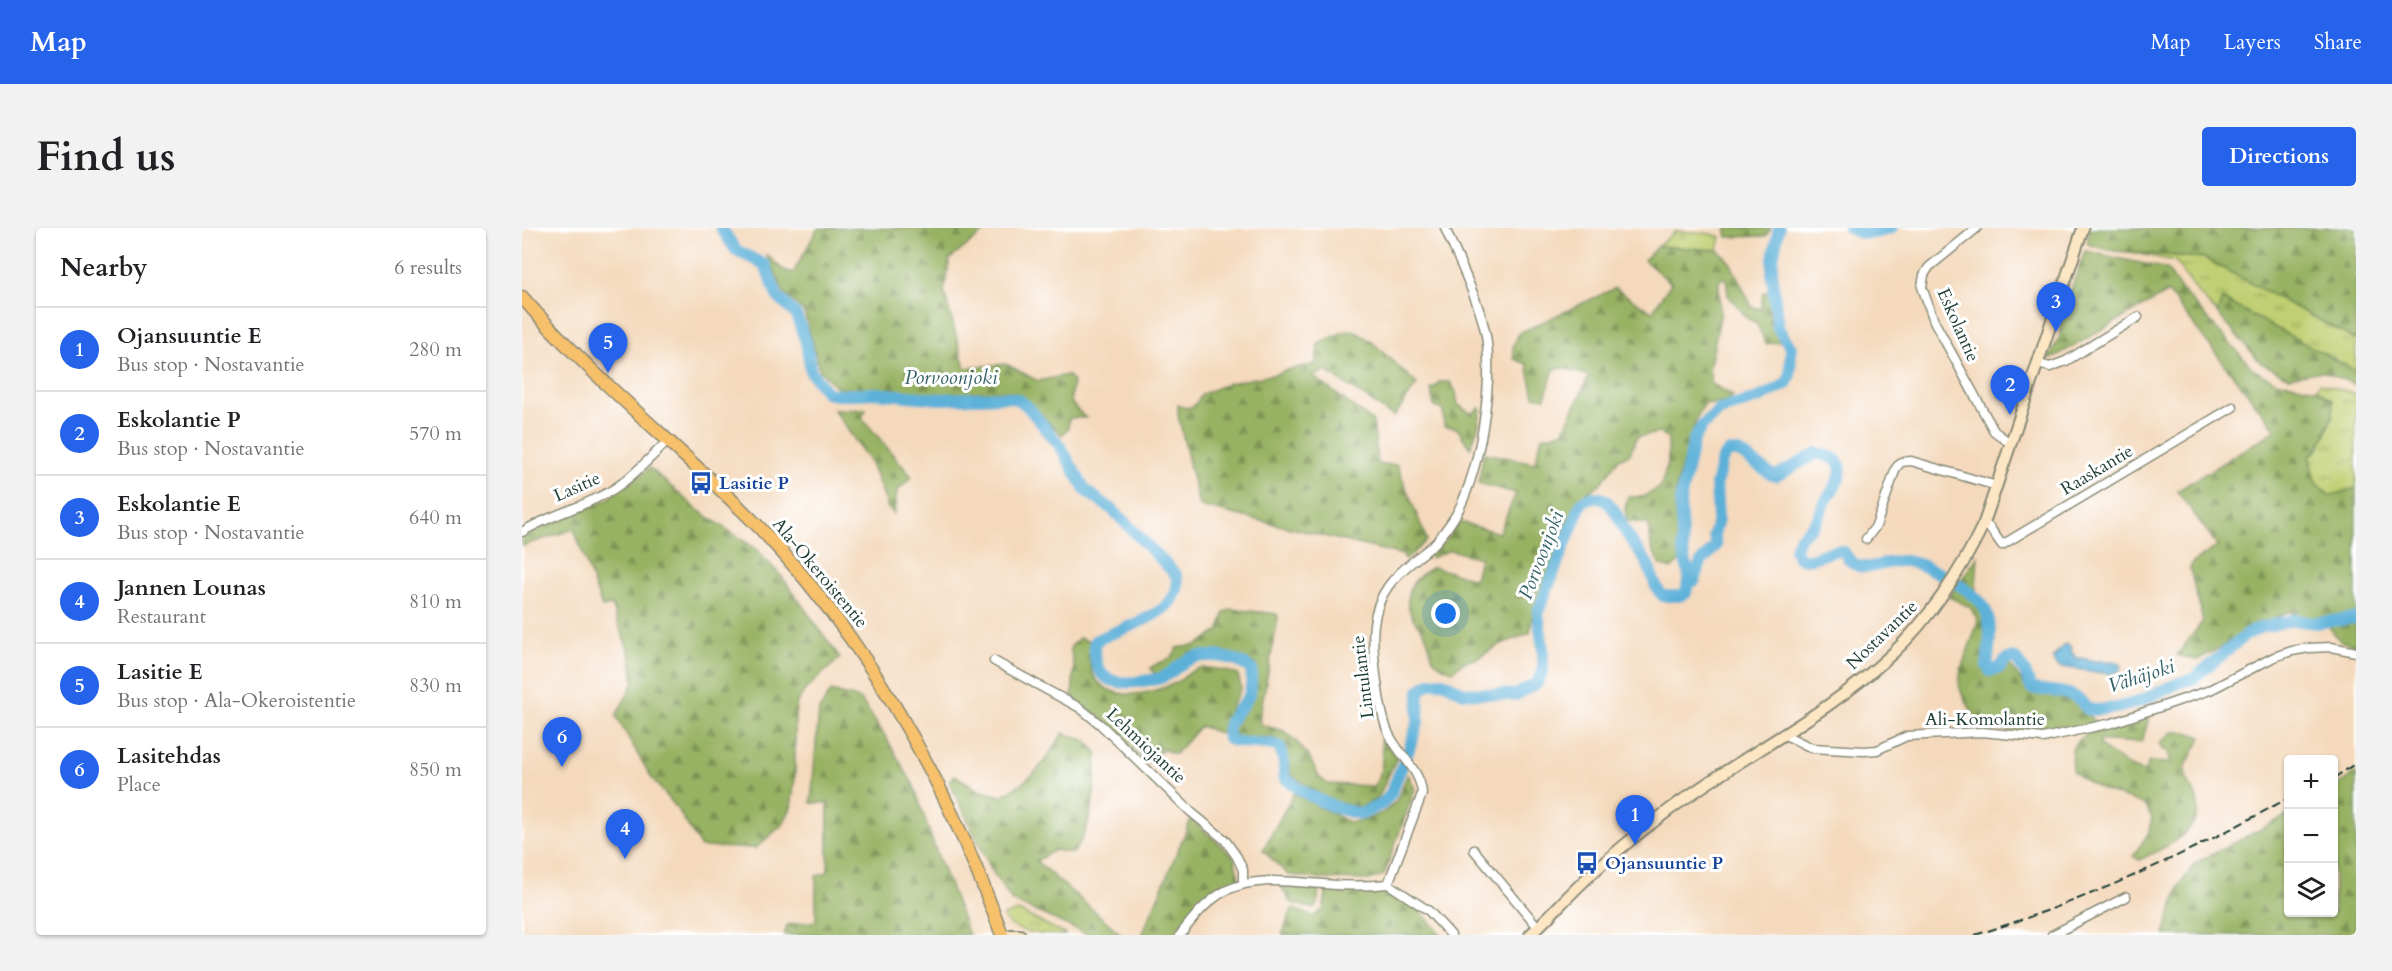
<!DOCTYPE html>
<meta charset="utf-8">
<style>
body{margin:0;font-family:Cardo,serif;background:#f2f2f2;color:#202124}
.controls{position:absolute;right:18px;bottom:18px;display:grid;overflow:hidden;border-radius:6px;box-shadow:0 2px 4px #0004}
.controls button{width:54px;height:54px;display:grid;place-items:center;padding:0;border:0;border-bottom:2px solid #e0e0e0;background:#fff;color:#202124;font:30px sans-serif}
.you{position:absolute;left:924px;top:386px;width:21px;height:21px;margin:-15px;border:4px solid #fff;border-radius:50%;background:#1a73e8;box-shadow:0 0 0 9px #1a73e833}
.badge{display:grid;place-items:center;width:39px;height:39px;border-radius:50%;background:#2563eb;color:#fff;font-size:20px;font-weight:700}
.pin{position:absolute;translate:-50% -50px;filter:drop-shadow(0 2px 3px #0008)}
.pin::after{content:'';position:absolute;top:32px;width:21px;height:18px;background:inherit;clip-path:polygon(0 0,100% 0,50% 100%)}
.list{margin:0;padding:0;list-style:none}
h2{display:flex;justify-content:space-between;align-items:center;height:78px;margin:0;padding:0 24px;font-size:26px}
h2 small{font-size:20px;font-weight:400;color:#757577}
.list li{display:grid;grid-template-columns:39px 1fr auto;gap:18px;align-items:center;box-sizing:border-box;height:84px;padding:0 24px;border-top:2px solid #e0e0e0}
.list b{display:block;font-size:22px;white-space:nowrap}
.list p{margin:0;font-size:20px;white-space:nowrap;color:#757577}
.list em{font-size:20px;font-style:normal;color:#757577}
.icon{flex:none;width:33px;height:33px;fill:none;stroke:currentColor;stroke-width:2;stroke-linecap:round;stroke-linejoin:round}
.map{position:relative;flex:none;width:1834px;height:707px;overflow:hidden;border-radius:6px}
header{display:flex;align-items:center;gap:36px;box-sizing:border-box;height:84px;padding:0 30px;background:#2563eb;color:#fff}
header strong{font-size:28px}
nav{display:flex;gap:33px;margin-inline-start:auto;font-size:21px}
.intro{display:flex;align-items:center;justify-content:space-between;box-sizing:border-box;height:144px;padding:0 36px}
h1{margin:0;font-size:42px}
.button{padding:15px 27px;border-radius:6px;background:#2563eb;color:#fff;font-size:21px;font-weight:700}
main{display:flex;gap:36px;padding:0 36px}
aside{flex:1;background:#fff;border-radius:6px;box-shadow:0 2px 4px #0004}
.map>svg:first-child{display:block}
.grass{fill:url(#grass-tufts);stroke:#708653;stroke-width:1.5}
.forest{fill:url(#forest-firs);stroke:#5c784c;stroke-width:1.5}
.water{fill:url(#water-ripples);stroke:#3e7786;stroke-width:1.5}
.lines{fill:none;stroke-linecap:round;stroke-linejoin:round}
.river{stroke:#5db1d9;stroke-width:12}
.street-casing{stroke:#8a8b78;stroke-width:11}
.secondary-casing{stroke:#8a8b78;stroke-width:14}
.primary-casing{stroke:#8a8b78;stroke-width:15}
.street{stroke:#fff;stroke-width:8}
.secondary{stroke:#fce6c4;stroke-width:10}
.primary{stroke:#f7c06b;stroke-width:12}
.rail{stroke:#1f3d34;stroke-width:2;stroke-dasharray:9 4.5;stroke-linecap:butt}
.labels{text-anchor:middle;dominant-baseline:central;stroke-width:6;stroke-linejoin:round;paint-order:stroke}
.street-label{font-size:18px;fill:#1f3d34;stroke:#fff}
.transit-label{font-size:18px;font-weight:bold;fill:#164399;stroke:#fff;text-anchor:start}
.water-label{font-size:20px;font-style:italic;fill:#326066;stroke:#fff}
</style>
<header>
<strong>Map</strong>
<nav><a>Map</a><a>Layers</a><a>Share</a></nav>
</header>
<div class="intro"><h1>Find us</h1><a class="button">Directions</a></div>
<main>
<aside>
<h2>Nearby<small>6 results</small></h2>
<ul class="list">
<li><span class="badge">1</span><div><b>Ojansuuntie E</b><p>Bus stop · Nostavantie</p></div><em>280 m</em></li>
<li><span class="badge">2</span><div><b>Eskolantie P</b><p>Bus stop · Nostavantie</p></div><em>570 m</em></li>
<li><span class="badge">3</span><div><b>Eskolantie E</b><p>Bus stop · Nostavantie</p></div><em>640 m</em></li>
<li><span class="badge">4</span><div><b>Jannen Lounas</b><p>Restaurant</p></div><em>810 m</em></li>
<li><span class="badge">5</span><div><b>Lasitie E</b><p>Bus stop · Ala-Okeroistentie</p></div><em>830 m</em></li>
<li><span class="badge">6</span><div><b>Lasitehdas</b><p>Place</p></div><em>850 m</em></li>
</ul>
</aside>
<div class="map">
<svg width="1834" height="707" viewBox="0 0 1834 707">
<defs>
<pattern id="grass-tufts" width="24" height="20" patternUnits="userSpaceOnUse" patternTransform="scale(1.5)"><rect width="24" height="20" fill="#c0cf72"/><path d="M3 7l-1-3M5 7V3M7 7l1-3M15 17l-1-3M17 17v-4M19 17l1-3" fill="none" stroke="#9ba95e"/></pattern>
<pattern id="forest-firs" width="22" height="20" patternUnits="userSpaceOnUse" patternTransform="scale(1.5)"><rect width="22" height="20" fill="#98b264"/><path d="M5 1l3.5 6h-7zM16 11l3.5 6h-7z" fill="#7b9253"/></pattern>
<pattern id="water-ripples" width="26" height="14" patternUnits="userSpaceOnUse" patternTransform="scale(1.5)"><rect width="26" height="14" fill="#5db1d9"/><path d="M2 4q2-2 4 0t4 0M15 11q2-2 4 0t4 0" fill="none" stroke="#4c91b1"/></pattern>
</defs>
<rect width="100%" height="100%" fill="#fff"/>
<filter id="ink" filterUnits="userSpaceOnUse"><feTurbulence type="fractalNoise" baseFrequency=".0167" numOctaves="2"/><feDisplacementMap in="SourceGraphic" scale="12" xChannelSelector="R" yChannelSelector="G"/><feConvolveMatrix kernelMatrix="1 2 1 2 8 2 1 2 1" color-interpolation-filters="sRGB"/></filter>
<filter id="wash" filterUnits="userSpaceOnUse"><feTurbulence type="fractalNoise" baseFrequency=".008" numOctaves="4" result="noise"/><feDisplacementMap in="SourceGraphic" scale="24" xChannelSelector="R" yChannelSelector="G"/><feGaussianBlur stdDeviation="1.35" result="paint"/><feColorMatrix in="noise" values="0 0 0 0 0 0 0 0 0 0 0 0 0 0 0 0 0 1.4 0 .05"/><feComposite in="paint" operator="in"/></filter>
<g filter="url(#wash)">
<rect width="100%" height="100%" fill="#f4d9bc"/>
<!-- grass -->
<g class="grass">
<path d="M1154,3C1170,5 1184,3 1199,9L1196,22L1136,18Z"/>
<path d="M1612,25L1682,30L1834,112V143L1700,72L1695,85L1676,65L1653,33Z"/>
<path d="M1798,155L1834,166V260L1808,268L1793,254L1787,229L1798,220L1811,173L1794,161Z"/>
<path d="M496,683L545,707C523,707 491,707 481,688Z"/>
</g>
<!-- forest -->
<g class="forest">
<path d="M296,0H467L428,31L422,63L443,140L484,136L516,153L545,147L551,154C547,175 547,175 564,190H547L546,201L540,207L498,167L484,163L418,166L316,160L298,143L282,84L262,65L244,26L260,41L271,45Z"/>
<path d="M1205,0H1249L1244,8L1205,9Z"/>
<path d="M1568,0H1834V112L1682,30L1592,23L1568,17L1565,14Z"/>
<path d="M1136,18L1196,22L1208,34L1230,79L1239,81L1241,65L1248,62L1250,82L1248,93L1258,114L1244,116L1234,94L1226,91L1206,67L1204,51L1200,50L1197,53L1198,89L1187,142L1190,156L1211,168C1203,177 1194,177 1183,175L1178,183L1169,207L1154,259L1153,285L1158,333L1149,341L1138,337L1129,318L1127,296L1105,293L1103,280L1106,269H1121L1139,259L1146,234V209L1137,205L1115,209L1108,226L1097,231L1079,255L1057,271L1011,385L1008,405L977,417L956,430L942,434L931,443C902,433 913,425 902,404C899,400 895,397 893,393C877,369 889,351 911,339L953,351L958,330L928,322L909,330L907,327L923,313L938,294L977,305L994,265L956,255L962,225L1013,235L1020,209L1041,204L1067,148L1042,140L1032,141L1023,170L1012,168L1005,136L992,131L991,118L997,105L1093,60L1130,84L1149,55L1122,32Z"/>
<path d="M1563,23L1645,41L1658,60L1733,143L1754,153L1794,161L1811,173C1811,196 1803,214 1787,229L1793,254L1807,268L1834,260V417L1818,413L1801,391L1781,392L1767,383L1675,432L1655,427L1681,393L1668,341L1670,335L1696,318L1655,263L1754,202L1646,64L1525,133L1538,108L1542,81Z"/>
<path d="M1700,71L1834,143V157L1800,143L1767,149L1739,135L1695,85Z"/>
<path d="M831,102L849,113L895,156L872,189L804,143L791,148L851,194L856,236L875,237L905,312L883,332L881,327L677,278L656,187V177L664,180L672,178L680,166L707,155L755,146L764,142L794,136L796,116L821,104Z"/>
<path d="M917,154H928L934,164L936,177L950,186L957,180L959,182L956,199L948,220L935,200L922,198L921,182L912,179L909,161L914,159Z"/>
<path d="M344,181L340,190L390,249L375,263L372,286L366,280L350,237L312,182Z"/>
<path d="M128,240L177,283L233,320L260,349L318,430L283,462L275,474L273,488V550L269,580L261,596L234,620L179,619L155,580L129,549L94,488L112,454L109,429L89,377L80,379L52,301L0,318V309L84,272Z"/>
<path d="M1456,328L1453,375L1461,388L1464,408L1463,441L1471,446L1486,435L1507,463L1552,473L1575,495L1519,506L1462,501C1455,490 1441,472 1438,460C1433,445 1453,410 1456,392L1448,379L1427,369Z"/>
<path d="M709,381L755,386L756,390L737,492L740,497L762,503L774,513L787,529L797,549L806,556L851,558C863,546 860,525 859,509L875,529L856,570L838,580L807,572L768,546V537L761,516L749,509L719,511L709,503L729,471L734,437C717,426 690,418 671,426C658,432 646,441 634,448L628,440C638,432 650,435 655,420L675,417L697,403L702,385Z"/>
<path d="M557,410L568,413C568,425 566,440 573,450C590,475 628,466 651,456C660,453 666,443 675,441C689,438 703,442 716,447L719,460L702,494L700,506L678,498L653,526L641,521L627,535L572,485L550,472L552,438L548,420Z"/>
<path d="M309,463L338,471L363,508L392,558L411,615L447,707H262L265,697L294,693V648L306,644V575H289L297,482Z"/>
<path d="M1628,487L1620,513C1604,517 1592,511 1577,513L1578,518L1610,540L1622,544L1627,534L1649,535L1646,523L1642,522L1638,515L1651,504H1665L1680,509C1676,519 1667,529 1664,538C1661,551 1670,558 1674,568C1686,602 1641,621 1617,632L1611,628L1626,606L1630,590L1623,577L1578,561L1559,550L1550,542C1550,536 1549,528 1550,523C1555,499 1608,493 1628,487Z"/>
<path d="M541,505L565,513L575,525C573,558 572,599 551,625L533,622L514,633L600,707H567L490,673L470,643L427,553L433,547L456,562L479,568C513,550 521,537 541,505Z"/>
<path d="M1834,545V707H1642L1657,658L1673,635L1766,587V684H1812V559Z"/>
<path d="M886,546L893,561L862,647L847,652L802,651L766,647L741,622L772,565L826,594L841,593L862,584L874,573Z"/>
<path d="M669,591L712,629L717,651C689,663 670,683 651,707H620Z"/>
<path d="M759,658L797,661L795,678L791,681L768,674Z"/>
<path d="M805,661L868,663L895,679L919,707H760L770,681L792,688L801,682Z"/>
</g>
<!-- water -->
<path class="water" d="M1545,416L1550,420L1549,425L1552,426L1553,430C1561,429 1566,432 1574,433C1584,433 1590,431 1599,436L1598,443L1588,446L1538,439L1532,435L1531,429L1541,418Z"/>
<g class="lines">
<!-- river -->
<g class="river">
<path d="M199,0L214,22L243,37L255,68L274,87L284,114L289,144L305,165L316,167L353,165L418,171L485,169L497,172L505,178L538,218L564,263L591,282L654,347C667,385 596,400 573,413C570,449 587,459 621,453C626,452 633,452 639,450C651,446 661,431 674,429C696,426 714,429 730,442C729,450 730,461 727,467C719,484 702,489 706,511C723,518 740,512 758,519L762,535V549C783,568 812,581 839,586L860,576L868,567L886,524L896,494L897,463L907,455L921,454L942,465L994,467L1015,455L1021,442V421L1016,384L1060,274C1085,258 1094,286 1103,303C1109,314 1118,324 1125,335C1131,347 1131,358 1141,368H1157L1164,365L1167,346L1161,324L1158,273L1172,211L1181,197L1198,182L1239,169L1264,156L1268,148L1269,120L1256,100L1250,47L1251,30L1257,0"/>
<path d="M1327,0C1341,9 1356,5 1370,0"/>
<path d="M1167,354L1173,352L1179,334L1194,318L1192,307L1196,291L1194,257L1200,232L1206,224H1217L1250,247L1254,248L1295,225C1331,232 1319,249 1305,271C1300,279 1298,289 1292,296C1284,306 1275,308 1273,322L1276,329C1291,337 1306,318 1322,324C1338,353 1359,331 1383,333C1403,335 1457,364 1464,383C1471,400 1467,420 1465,438L1468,443L1478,440C1482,434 1485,428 1494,431L1503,444L1509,460C1530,466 1553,459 1565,481L1574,482L1594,480L1616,474L1659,454L1671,451L1724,407L1737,400L1772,392L1793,395L1834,390"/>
</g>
</g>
</g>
<g filter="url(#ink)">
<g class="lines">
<!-- street casing -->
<g class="street-casing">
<g id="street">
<path d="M1455,0L1407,39L1402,47L1400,59L1412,93L1472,203L1489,216"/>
<path d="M1516,136L1528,139L1544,133L1616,89"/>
<path d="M1462,295L1468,300L1480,317L1711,179"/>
<path d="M0,304C26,288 55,281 81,267C106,255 126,231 146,213"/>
<path d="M1344,311L1354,298L1374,240L1379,234L1389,233L1475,258"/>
<path d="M472,433L558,480L579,497L669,584L703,612L715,629L721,642V656"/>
<path d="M1261,506L1290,520L1342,523L1355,522L1385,508L1404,507L1460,504L1521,510L1590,495L1647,476L1688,462L1752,429L1770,423L1787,420L1809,419L1834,424"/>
<path d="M952,622L1016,699"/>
<path d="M866,656L907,683L929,707"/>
<path d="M658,707C671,690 685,672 705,662C735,648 769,654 801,656C822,658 845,658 866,656L900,566C899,541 875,526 866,504C857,483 849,419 852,396C856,365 871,349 895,330C901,325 910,319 915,313C922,304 931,293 936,283C958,240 970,163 965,115C962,83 936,31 923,0"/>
<path d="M1530,707L1604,669"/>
</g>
</g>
<!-- secondary casing -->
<g class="secondary-casing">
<g id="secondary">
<path d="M488,707H498"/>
<path d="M1008,707C1027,689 1044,670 1063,652C1089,627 1118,604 1147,582C1219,528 1305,488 1371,425C1410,388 1439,343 1462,295L1561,0"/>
</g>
</g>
<!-- primary casing -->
<g class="primary-casing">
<path id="primary" d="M0,69C72,152 158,219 235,297C348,414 425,555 480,707"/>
</g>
<!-- street -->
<use href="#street" class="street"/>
<!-- secondary -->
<use href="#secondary" class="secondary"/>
<!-- primary -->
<use href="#primary" class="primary"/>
<!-- rail -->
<g class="rail">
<path d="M1812,550L1834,535"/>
<path d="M1453,707C1563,673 1667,626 1766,570"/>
</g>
</g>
</g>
<!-- icons -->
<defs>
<g id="bus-bare" transform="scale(1.8)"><path d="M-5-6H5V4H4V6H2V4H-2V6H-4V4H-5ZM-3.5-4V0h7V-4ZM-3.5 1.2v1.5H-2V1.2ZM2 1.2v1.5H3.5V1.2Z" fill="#1a4fb4" stroke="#fff" stroke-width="2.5" paint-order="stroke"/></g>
</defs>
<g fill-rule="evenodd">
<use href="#bus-bare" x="179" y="255"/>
<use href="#bus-bare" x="1065" y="635"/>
</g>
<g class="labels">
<!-- street labels -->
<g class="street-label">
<text transform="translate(1436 97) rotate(66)">Eskolantie</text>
<text transform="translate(1575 242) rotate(-31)">Raaskantie</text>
<text transform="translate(55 259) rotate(-24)">Lasitie</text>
<text transform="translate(298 345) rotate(50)">Ala-Okeroistentie</text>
<text transform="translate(1360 407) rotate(-44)">Nostavantie</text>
<text transform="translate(841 449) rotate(-97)">Lintulantie</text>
<text x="1463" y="491">Ali-Komolantie</text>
<text transform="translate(624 518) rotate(43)">Lehmiojantie</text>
</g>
<!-- transit labels -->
<g class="transit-label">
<text x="197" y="255">Lasitie P</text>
<text x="1083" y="635">Ojansuuntie P</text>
</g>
<!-- water labels -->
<g class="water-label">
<text x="429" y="149">Porvoonjoki</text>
<text transform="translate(1019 327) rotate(-69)">Porvoonjoki</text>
<text transform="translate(1619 448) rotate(-18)">Vähäjoki</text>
</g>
</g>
</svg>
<div class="controls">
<button>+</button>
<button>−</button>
<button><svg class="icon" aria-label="layers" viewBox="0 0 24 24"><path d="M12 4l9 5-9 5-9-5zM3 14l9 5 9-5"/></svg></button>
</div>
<div class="you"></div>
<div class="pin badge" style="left:1113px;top:617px">1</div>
<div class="pin badge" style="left:1488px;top:187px">2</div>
<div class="pin badge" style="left:1534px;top:104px">3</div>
<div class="pin badge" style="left:103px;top:631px">4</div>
<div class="pin badge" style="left:86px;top:145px">5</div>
<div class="pin badge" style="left:40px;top:539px">6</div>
</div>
</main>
